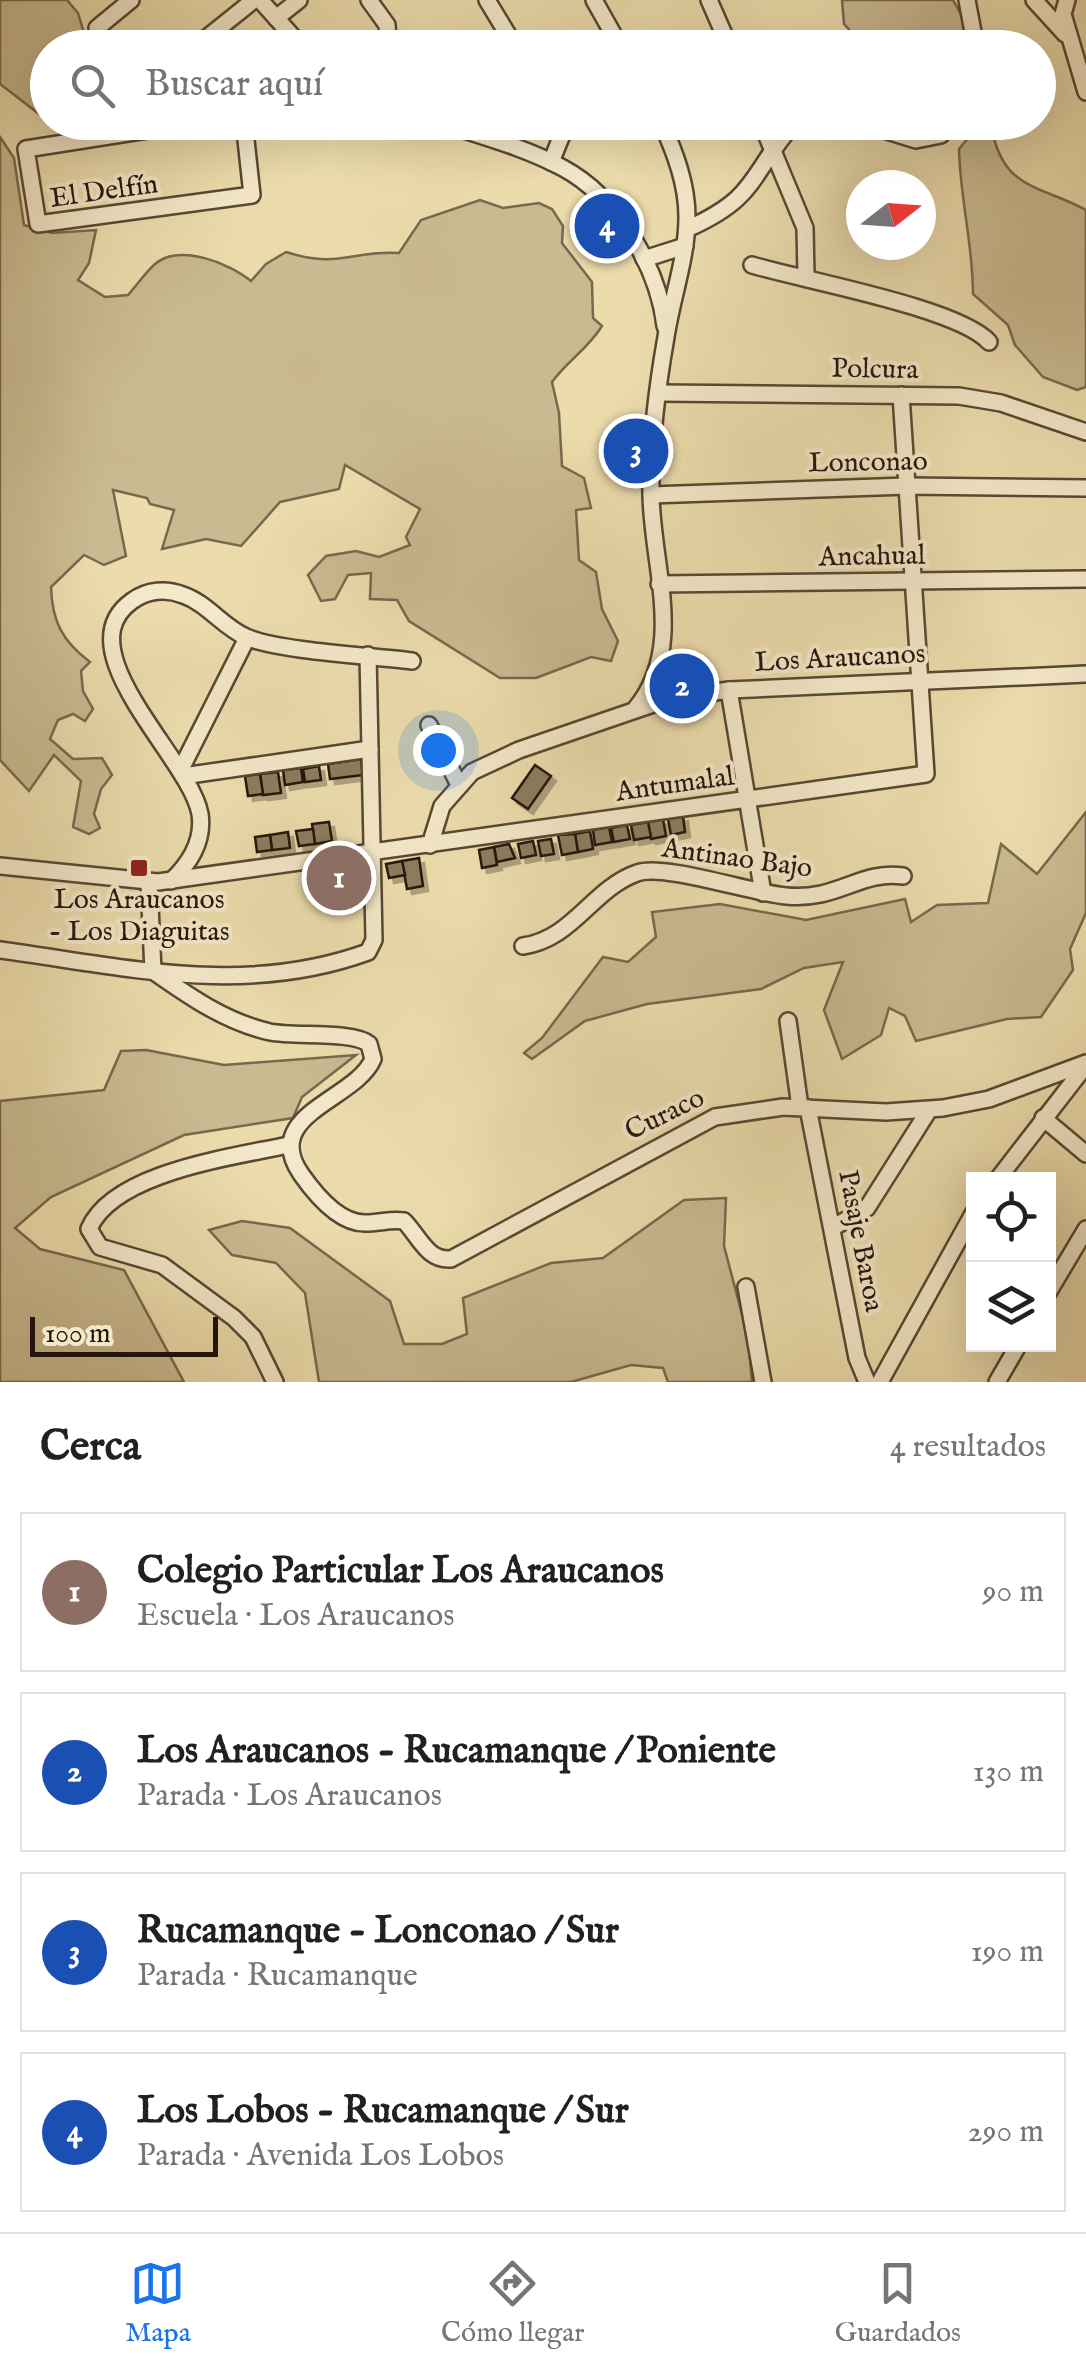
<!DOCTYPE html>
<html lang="es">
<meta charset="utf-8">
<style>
body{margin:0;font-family:"IM FELL English",serif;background:#f2f2f2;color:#202124}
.controls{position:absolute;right:30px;bottom:30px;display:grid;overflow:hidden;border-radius:0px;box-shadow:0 10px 40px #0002}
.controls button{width:90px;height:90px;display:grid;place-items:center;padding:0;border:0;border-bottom:2px solid #e0e0e0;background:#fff;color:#202124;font:50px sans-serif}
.compass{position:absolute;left:846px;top:170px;width:90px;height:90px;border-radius:50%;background:#fff;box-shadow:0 10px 40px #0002;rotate:73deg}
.scale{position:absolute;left:30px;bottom:25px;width:188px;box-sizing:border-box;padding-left:10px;border:5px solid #25160b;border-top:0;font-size:28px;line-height:35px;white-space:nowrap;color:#25160b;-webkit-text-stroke:8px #f3e8c9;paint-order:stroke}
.you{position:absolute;left:438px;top:750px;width:35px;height:35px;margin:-25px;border:8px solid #fff;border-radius:50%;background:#1a73e8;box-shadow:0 0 0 15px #1a73e833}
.badge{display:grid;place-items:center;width:65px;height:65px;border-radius:50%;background:#1a73e8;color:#fff;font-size:32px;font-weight:700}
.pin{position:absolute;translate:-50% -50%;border:5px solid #fff;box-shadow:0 2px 10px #0006}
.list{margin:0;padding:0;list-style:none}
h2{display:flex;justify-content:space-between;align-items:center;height:130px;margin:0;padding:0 40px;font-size:42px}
h2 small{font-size:32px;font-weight:400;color:#757577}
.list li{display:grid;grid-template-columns:65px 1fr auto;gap:30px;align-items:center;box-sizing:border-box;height:160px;margin:0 20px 20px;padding:0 20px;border:2px solid #e0e0e0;border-radius:0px}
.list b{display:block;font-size:38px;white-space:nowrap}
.list p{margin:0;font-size:32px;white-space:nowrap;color:#757577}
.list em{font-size:32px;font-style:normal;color:#757577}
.icon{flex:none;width:55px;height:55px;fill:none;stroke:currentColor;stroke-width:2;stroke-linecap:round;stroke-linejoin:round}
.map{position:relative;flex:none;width:1086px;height:1382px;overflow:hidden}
.search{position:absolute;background:#fff;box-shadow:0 10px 40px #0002;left:30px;right:30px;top:30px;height:110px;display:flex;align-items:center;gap:25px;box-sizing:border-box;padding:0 35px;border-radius:55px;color:#757577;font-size:38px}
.sheet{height:850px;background:#fff}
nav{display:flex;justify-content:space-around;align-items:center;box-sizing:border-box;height:140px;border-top:2px solid #e0e0e0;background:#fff;font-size:28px;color:#757577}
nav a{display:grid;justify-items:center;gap:5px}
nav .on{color:#1a73e8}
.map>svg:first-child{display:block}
.green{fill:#caba91;stroke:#78684e;stroke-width:2.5}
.building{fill:#8c7d5f;stroke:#25160b;stroke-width:2.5;filter:url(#shadow)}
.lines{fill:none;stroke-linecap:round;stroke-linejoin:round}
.minor-casing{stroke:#574833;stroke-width:20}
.minor{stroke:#f3e8c9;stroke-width:15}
.poi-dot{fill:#8f2418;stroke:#f3e8c9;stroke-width:4}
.labels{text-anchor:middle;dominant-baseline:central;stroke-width:8;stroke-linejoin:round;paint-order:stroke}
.street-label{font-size:28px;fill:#25160b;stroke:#f3e8c9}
.poi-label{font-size:28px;fill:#25160b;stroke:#f3e8c9}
</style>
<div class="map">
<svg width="1086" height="1382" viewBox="0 0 1086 1382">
<defs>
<filter id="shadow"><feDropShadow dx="5" dy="5" stdDeviation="0" flood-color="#0004"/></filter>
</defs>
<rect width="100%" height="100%" fill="#ecdcac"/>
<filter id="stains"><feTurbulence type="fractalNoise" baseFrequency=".002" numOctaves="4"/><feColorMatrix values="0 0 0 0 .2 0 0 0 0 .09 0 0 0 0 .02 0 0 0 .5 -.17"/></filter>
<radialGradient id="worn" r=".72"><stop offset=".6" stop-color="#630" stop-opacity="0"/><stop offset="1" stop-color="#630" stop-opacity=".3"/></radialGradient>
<!-- green -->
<g class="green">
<path d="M0,0H67L78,13L86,40L79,47L48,48L47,108L43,117L0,84Z"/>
<path d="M842,0H953L979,47H865L844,24Z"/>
<path d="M976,129L992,130C1004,190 1040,185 1086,210V387L1077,390L1043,377L1015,345L1008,325L973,294C973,245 960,198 959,149Z"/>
<path d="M0,137L14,158L24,225L52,233L96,230L89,263L78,280L105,297L128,295C137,285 145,273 155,264C179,243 229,263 251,281L266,264L286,252C339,269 351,250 399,253L421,220L480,200L503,208L539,203L552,209L563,226L562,243L592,282L593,318L602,326C587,350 568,360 552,382L559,413L562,466L584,478L591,508L576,510L579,560L596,572L602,609L618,641L611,661L591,657L536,678H500L409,621L397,600L370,599L371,573L348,575L335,599L321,601L308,575L326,556L356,551L379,557L410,545L406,537L420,509L345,465L339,489L280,502L241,546L206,539L162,549L174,510L150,504L147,498L113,490L126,556L104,565L84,555L51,587C52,621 62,641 90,662L81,671L83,691L93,709L85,721L73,714L58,720L50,739L73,759L102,758L112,775L101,789L94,814L100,828L89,834L73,827L81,781L54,755L29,791L0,760Z"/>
<path d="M1086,812V913L1070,949L1073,970L1041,1017L1007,1019L916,1041L905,1016L889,1008L881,1035L842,1059L824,1010L843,962L804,968L761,989L647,1004L585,1021L532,1059L524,1053L542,1038L603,957L628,962L656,937L652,912L720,904L806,920L905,899L911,922L937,905L988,903L1001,844L1037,874Z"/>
<path d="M146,1050L224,1065L356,1055L302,1097L293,1118L184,1135L51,1197L15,1228L40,1249L124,1270L184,1382H0V1101L104,1090L121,1051Z"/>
<path d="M726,1198L724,1246L748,1337L752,1382H668L663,1368L631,1365L571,1382H319L305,1293L276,1263L232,1255L209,1230L242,1221L290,1228L390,1301L404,1344H442L467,1334L463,1298L551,1263L603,1258L684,1200Z"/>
</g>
<!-- building -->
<g class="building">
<path d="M361,759L363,775L330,779L328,764Z"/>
<path d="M535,765L551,776L528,809L512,798Z"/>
<path d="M319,766L321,780L305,782L303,769Z"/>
<path d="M301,768L303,782L285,785L283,770Z"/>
<path d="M278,772L281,793L263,795L260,774Z"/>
<path d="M260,774L263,794L248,796L245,776Z"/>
<path d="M683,816L685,832L671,835L668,819Z"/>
<path d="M663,819L666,836L651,839L648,822Z"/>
<path d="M329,822L332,841L315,844L312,824Z"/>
<path d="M648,822L651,837L634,840L631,825Z"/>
<path d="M627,825L630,839L614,842L611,828Z"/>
<path d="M609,827L612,842L595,845L593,830Z"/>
<path d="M313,829L315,844L299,846L296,831Z"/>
<path d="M590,831L593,849L578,852L575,834Z"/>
<path d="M288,832L290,848L272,850L270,835Z"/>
<path d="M575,834L578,852L562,855L558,835Z"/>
<path d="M270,835L272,850L257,852L255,837Z"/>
<path d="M551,839L554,854L541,856L538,841Z"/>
<path d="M533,841L536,855L521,858L518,844Z"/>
<path d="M509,844L515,858L497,862L494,847Z"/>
<path d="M494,847L497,865L482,868L479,850Z"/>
<path d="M419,858L423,886L407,889L402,861Z"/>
<path d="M402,861L405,875L389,878L386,864Z"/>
<path d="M358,867L361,882L344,885L341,870Z"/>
</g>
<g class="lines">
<!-- minor casing -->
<g class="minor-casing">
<g id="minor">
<path d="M260,0L303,48"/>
<path d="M369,0L387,25L389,48"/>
<path d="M487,0L516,48"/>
<path d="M594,0L621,48"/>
<path d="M709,0L730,48"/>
<path d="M967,0L976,48"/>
<path d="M1034,0L1065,34"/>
<path d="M1067,0L1063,14L1086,92"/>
<path d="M276,18L299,0"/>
<path d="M97,28L131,0"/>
<path d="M194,48L254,0"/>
<path d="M198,122L26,149L38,224L252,195L244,122"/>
<path d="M439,122C481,136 524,147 563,168C617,197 658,267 665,326"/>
<path d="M761,122L805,228L806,276"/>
<path d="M858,122L916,140L941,135L950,122"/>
<path d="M551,162L562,135L560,122"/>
<path d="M687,229C759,197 748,176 795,122"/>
<path d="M644,259L685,246"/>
<path d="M752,265C802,280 959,308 989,342"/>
<path d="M659,393L959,396L1001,403L1086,432"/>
<path d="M651,495L907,486L1086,488"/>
<path d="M659,584L1086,579"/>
<path d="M729,690L763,893"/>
<path d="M636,708C686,647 652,567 651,495C650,443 657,388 666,337C672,297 687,258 687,217C687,184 675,152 661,122"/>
<path d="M429,725L458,783"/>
<path d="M180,771L247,638"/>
<path d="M183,776L370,749"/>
<path d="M430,845L442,806L472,772L519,750L668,699L729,690L1086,674"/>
<path d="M0,866L158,882L926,774L901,395"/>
<path d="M171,881C190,863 204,841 200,814C190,758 63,650 132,601C147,590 166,588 183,595C207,603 223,627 246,637C278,651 372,656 412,661"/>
<path d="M149,883L153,971C190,997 226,1022 270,1032C295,1037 354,1031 369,1044L373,1059C356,1100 260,1114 301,1174C315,1194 339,1224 366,1223C379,1223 391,1219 404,1221C419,1236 427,1261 451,1259L715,1117L783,1107L886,1112L943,1108L989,1099L1086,1063"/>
<path d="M523,946C573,939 592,889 637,873C663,863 752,893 786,896C838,901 860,870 903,876"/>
<path d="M0,950C126,967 244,997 368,952L374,940L368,655"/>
<path d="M788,1021L800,1107"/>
<path d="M808,1108L857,1358L867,1382"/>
<path d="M1043,1118L1086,1154"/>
<path d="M997,1180L1086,1065"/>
<path d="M832,1228L867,1208L929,1110"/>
<path d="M746,1287L763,1382"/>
<path d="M1048,1293L1086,1229"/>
<path d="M275,1382L253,1337L234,1318L162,1265L100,1247L89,1229C113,1172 234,1157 288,1145"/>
<path d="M880,1382L974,1212"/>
<path d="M997,1382L1019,1344"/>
</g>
</g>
<!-- minor -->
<use href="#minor" class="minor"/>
</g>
<!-- markers -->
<rect class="poi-dot" x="129" y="858" width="20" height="20" rx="5"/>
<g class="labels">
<!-- street labels -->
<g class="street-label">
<text transform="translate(104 192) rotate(-8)">El Delfín</text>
<text transform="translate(875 370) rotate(1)">Polcura</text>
<text transform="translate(868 463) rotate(-1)">Lonconao</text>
<text transform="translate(872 557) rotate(-1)">Ancahual</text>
<text transform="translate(840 659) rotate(-3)">Los Araucanos</text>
<text transform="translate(675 785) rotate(-8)">Antumalal</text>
<text transform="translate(737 859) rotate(8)">Antinao Bajo</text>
<text transform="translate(665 1115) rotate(-26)">Curaco</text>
<text transform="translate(860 1241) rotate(79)">Pasaje Baroa</text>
</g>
<!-- poi labels -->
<g class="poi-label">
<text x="139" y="900">Los Araucanos<tspan x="139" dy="32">- Los Diaguitas</tspan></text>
</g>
</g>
<rect width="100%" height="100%" filter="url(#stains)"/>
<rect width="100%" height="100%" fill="url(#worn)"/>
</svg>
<div class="controls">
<button><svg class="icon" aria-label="locate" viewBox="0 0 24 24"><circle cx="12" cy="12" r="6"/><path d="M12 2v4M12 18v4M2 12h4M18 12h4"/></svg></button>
<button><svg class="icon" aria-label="layers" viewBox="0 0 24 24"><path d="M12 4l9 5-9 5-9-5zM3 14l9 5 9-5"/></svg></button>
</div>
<svg class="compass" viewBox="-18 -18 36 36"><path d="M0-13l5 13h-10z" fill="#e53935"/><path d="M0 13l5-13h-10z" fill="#757577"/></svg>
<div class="scale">100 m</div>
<div class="you"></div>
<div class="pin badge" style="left:339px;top:878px;background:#8d6e63">1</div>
<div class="pin badge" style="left:682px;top:686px;background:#1a4fb4">2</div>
<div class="pin badge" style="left:636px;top:451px;background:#1a4fb4">3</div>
<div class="pin badge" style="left:607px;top:226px;background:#1a4fb4">4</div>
<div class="search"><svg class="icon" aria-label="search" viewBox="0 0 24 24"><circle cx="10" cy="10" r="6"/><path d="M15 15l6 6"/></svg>Buscar aquí</div>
</div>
<section class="sheet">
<h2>Cerca<small>4 resultados</small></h2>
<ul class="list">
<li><span class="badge" style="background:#8d6e63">1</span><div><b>Colegio Particular Los Araucanos</b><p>Escuela · Los Araucanos</p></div><em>90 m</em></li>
<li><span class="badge" style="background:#1a4fb4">2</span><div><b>Los Araucanos - Rucamanque / Poniente</b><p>Parada · Los Araucanos</p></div><em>130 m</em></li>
<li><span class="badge" style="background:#1a4fb4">3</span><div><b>Rucamanque - Lonconao / Sur</b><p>Parada · Rucamanque</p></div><em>190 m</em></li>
<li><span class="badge" style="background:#1a4fb4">4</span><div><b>Los Lobos - Rucamanque / Sur</b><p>Parada · Avenida Los Lobos</p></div><em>290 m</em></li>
</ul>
</section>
<nav>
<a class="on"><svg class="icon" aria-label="map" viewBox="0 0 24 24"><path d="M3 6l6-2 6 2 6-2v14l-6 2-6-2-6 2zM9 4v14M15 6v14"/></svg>Mapa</a>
<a><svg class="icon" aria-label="directions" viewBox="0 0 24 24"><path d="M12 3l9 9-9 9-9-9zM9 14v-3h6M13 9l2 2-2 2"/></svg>Cómo llegar</a>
<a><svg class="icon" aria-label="saved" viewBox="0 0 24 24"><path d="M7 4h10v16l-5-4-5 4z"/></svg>Guardados</a>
</nav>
